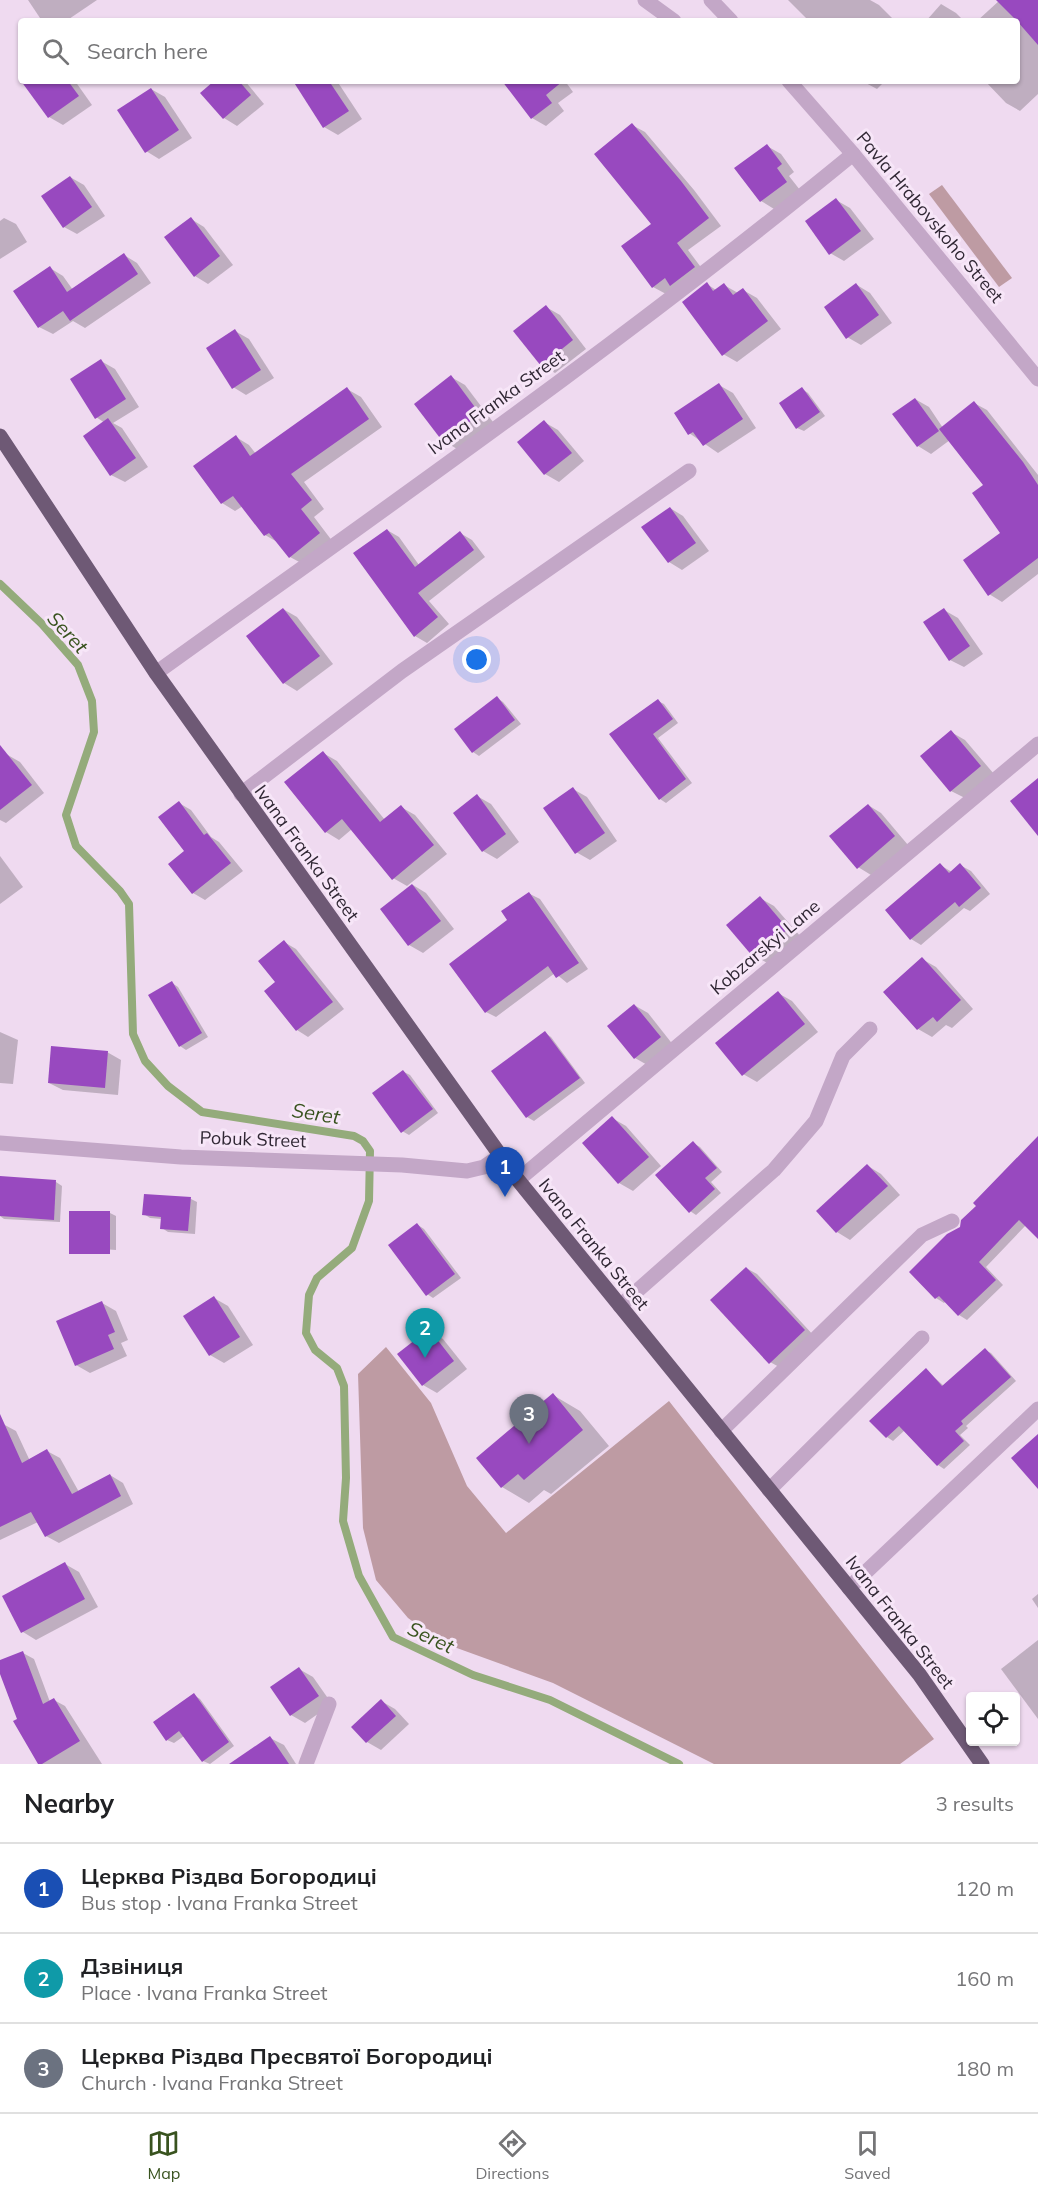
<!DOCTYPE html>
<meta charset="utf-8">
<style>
body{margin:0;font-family:Mulish,sans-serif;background:#f6f6f6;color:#202124}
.controls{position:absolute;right:18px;bottom:18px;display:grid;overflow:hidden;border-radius:6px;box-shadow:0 2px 4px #0004}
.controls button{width:54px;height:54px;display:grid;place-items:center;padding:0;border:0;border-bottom:2px solid #e0e0e0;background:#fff;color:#202124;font:30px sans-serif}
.you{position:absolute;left:477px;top:660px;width:21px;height:21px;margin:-15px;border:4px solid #fff;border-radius:50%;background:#1a73e8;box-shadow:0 0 0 9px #1a73e833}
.badge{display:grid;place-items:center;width:39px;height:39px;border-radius:50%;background:#39531f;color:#fff;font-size:20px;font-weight:700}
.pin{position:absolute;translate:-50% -50px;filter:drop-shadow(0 2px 3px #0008)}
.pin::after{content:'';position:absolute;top:32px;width:21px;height:18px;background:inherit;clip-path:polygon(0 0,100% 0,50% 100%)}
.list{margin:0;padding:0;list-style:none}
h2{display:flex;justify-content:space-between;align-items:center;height:78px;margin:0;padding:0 24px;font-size:26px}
h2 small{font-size:20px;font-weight:400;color:#757577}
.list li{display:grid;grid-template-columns:39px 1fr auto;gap:18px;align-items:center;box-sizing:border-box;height:90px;padding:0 24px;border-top:2px solid #e0e0e0}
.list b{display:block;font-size:22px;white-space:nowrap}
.list p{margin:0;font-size:20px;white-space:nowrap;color:#757577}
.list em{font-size:20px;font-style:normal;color:#757577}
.icon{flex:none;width:33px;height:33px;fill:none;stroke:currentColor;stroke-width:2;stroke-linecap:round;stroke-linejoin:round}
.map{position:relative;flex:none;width:1038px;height:1764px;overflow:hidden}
.search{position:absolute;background:#fff;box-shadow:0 2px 4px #0004;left:18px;right:18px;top:18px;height:66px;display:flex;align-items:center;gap:15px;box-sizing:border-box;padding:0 21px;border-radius:6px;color:#757577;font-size:22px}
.sheet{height:348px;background:#fff}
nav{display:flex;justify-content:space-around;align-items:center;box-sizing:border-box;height:84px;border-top:2px solid #e0e0e0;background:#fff;font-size:16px;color:#757577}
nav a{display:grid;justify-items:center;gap:3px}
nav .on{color:#39531f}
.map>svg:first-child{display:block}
.green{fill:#be9ba3}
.shadow{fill:#0003}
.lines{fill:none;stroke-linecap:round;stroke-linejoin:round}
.stream{stroke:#94ab7b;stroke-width:8}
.building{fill:#9849bf}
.minor{stroke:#c3a7c7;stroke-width:15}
.major{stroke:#6e5975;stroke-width:15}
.labels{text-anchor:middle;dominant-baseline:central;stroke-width:6;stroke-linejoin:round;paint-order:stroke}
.street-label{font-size:18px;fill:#302734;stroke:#f7e6f8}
.water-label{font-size:20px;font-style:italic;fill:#39531f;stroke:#f7e6f8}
</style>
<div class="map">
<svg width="1038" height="1764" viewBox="0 0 1038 1764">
<rect width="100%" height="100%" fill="#efdaf0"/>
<!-- green -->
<g class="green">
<path d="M942,185L1012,278L999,287L929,194Z"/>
<path d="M386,1347L431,1403L467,1486L506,1533L669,1401L934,1739L900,1764H714L553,1683L443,1643L408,1618L376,1580L363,1528L358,1374Z"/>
</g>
<!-- shadow -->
<g class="shadow">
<path d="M28,0H97L66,21H42Z"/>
<path d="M788,0H870L879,5L895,21H809Z"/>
<path d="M1000,0H1038V94L1020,111L1006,103L985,81H1017V21H977Z"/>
<path d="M941,4L956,13L964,21H926Z"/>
<path d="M31,81H75L92,105L63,125L49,117L26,85Z"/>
<path d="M216,81H245L264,104L237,126L224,118Z"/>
<path d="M307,81H337L362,119L338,135L324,127Z"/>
<path d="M503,81H565L573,92L558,103L564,111L546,126L532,118Z"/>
<path d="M862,81H885L877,89Z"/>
<path d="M151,89L165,97L192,138L159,159L146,151Z"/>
<path d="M632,125L645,132L694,190L721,226L688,250L706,274L666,294L653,287V224Z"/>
<path d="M767,146L781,154L794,172L789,176L800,190L774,209L761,201Z"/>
<path d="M70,177L84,185L105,216L77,234L64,227Z"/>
<path d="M836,200L850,208L874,239L844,261L830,253Z"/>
<path d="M4,218L16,224L27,242L0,259V221Z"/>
<path d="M191,219L204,227L233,265L208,284L195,276Z"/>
<path d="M124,255L137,263L151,283L85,328L73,321L53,334L39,327L50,268L63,276L73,290Z"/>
<path d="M707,284L716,290L724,285L738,293L743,290L757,298L781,329L737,362L723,354Z"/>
<path d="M857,285L870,293L892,323L861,345L847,337Z"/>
<path d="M546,307L560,315L586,349L555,373L542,365Z"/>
<path d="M235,331L249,339L274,378L246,395L233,387Z"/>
<path d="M101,361L115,369L139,407L113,423L122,428L148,467L125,482L111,475L105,423L96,417Z"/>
<path d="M451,377L465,385L493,422L457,449L444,441Z"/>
<path d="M719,385L733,393L756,428L718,453L689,433Z"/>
<path d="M347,389L361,397L382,427L304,482L324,509L314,517L333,542L303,564L290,557L279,543L265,535L243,506L235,511L222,503L236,437L249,445L256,454Z"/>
<path d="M802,389L808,393L825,416L804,431L797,428Z"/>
<path d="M915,399L929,407L943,428L974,403L987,410L1038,475V574L1002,602L989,594L1002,533L985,485L950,440L931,454L918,446Z"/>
<path d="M544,422L558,430L584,461L559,482L545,474L520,442Z"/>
<path d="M670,508L683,516L709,551L682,570L669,562Z"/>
<path d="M387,530L399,537L419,565L460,533L472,540L485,557L429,601L449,624L427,643L415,636Z"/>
<path d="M283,609L297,617L333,664L297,691L284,683Z"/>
<path d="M944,610L958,618L983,654L964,667L950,660Z"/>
<path d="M497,698L503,702L521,724L479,756L473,752Z"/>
<path d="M658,701L664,704L678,723L658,738L692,783L666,803L660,799L611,735Z"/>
<path d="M951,732L965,740L994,774L965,798L951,791Z"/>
<path d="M323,753L337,761L385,820L401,807L415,815L447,854L407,886L393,878L352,829L339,840L326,832Z"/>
<path d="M6,754L20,762L44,793L6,823L0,820V759Z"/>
<path d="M573,789L587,797L617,841L590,860L576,852Z"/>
<path d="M477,796L491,804L519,842L497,859L483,851Z"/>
<path d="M179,803L191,810L211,837L219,842L243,871L205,900L193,893Z"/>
<path d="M868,805L881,813L908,845L871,875L858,867Z"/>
<path d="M0,856L23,887L0,904Z"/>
<path d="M940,865L952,872L960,865L971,871L990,894L970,911L964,908L921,945L911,939Z"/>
<path d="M413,885L426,893L454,929L423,953L409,945Z"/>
<path d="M530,894L540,899L588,969L567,983L555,973L496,1017L486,1012L509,920Z"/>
<path d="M760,898L774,906L801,937L769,964L755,956Z"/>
<path d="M284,942L296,949L344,1009L308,1037L297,1030Z"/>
<path d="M922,959L936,967L973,1009L952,1028L946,1025L932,1037L918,1029L885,992Z"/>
<path d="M172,983L178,987L208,1037L186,1050L180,1046Z"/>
<path d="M778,993L792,1001L818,1032L757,1082L743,1074Z"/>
<path d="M634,1005L648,1013L674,1046L649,1066L635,1058L609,1026Z"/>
<path d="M0,1032L18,1040L13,1084L0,1083Z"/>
<path d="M545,1033L551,1037L585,1083L534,1121L527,1117L493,1072Z"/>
<path d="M107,1052L121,1060L118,1095L63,1090L49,1083Z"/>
<path d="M404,1072L410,1075L438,1113L409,1135L402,1131Z"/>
<path d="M612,1118L626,1126L661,1166L633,1191L619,1183L584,1144Z"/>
<path d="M693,1143L700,1147L722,1172L711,1182L721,1193L696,1215L690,1211Z"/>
<path d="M868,1166L881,1174L900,1195L850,1240L837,1232Z"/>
<path d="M0,1178L56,1182L62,1186L60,1222L4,1219L0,1216Z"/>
<path d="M1038,1190V1235L1026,1225L986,1267L1003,1285L967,1320L959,1315L946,1301L944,1303L936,1298Z"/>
<path d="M191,1199L197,1202L195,1234L168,1232L162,1228V1219L150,1218L144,1214Z"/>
<path d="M71,1213H110L116,1216V1250L77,1247Z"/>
<path d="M418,1225L424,1229L461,1278L433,1298L427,1294Z"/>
<path d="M746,1268L757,1274L815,1337L781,1368L770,1362Z"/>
<path d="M214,1298L228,1306L253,1345L224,1363L210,1355Z"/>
<path d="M102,1303L116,1311L128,1340L121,1343L127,1356L90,1373L76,1365Z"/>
<path d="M429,1331L443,1339L467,1369L437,1393L423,1385Z"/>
<path d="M985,1350L991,1353L1016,1381L966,1426L968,1428L960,1435L970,1445L944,1469L938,1465L905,1430L893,1441L887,1437L926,1370L944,1386Z"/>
<path d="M553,1395L580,1411L609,1446L551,1494L544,1490L529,1503L502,1487L478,1459Z"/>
<path d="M3,1424L16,1431L30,1461L47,1451L60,1458L79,1492L110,1475L123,1483L133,1504L59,1543L46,1536L38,1522L0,1540V1425Z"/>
<path d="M65,1564L79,1572L98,1607L36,1640L23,1632L4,1597Z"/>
<path d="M1038,1594V1608L1032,1599Z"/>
<path d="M1038,1640V1719L1001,1669Z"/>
<path d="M23,1653L34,1659L50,1702L54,1700L65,1706L102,1764H40L0,1670V1661Z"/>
<path d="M299,1669L313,1677L332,1704L305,1723L291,1715Z"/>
<path d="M194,1695L200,1699L234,1746L210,1764L203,1761L184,1736L174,1743L167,1740Z"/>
<path d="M381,1701L395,1709L409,1724L381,1750L367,1742L353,1727Z"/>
<path d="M270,1738L284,1745L296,1764H241Z"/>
</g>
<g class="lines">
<!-- stream -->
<path class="stream" d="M0,584L42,624L78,665L92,701L94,732L66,815L76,846L120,891L129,904L133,1034L145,1061L168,1086L202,1112L354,1136L363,1141L370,1151L369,1201L352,1248L317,1278L309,1295L306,1333L315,1350L337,1368L344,1386L346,1478L343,1521L359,1576L393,1637L473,1675L550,1700L679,1764"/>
</g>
<!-- building -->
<g class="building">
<path d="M996,0H1038V45L1017,21Z"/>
<path d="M21,81H68L79,96L48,118Z"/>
<path d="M214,81H239L251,95L223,119L200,93Z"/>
<path d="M293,81H329L349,111L323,128Z"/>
<path d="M502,81H563L546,95L552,103L531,119Z"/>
<path d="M151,88L179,130L145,153L117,110Z"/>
<path d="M632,123L681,181L709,218L677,243L695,267L670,286L665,278L652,288L621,246L651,224L594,154Z"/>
<path d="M767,144L782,164L777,168L787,182L760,202L734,168Z"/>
<path d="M70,176L92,207L63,228L41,196Z"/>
<path d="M836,198L861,231L829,255L805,221Z"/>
<path d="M191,217L220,256L194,277L164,237Z"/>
<path d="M124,253L138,274L70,321L63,311L38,328L13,291L50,266L67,292Z"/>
<path d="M707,282L713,291L724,283L733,295L743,288L768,321L722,356L682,302Z"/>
<path d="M856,283L879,315L846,339L824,307Z"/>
<path d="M546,305L573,340L541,366L513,331Z"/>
<path d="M235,329L261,370L232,389L206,348Z"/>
<path d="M101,359L126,399L95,419L70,379Z"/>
<path d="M451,375L480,414L443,442L414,404Z"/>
<path d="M719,383L743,419L703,446L693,432L688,435L674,413Z"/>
<path d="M347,387L369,419L291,474L312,500L301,509L320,533L289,558L269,533L264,536L233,496L221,504L193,466L236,435L250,456Z"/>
<path d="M802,387L820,412L796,429L779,403Z"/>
<path d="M915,398L939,431L917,447L892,414Z"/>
<path d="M974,401L1023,462L1038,485V558L988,596L963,560L1000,533L972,493L983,485L939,429Z"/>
<path d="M108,418L136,458L110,476L83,436Z"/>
<path d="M544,420L572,453L544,475L517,442Z"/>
<path d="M670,507L696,543L668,563L641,527Z"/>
<path d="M387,529L415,567L460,531L474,550L418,593L438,617L414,637L353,553Z"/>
<path d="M283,608L320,656L283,684L246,636Z"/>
<path d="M944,608L970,646L949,661L923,622Z"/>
<path d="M497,696L515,720L472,753L454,729Z"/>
<path d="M658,699L673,719L653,734L686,779L659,800L609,734Z"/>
<path d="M951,730L981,766L950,792L920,756Z"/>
<path d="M0,745L32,785L0,810Z"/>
<path d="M323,751L380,822L401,805L434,845L392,880L342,819L325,833L284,782Z"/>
<path d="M1038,778V836L1010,801Z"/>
<path d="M573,787L605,833L575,854L543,808Z"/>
<path d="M477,794L506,834L482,852L453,813Z"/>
<path d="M179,801L204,835L207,833L231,863L192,894L168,864L184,851L158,817Z"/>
<path d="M868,804L895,836L857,869L829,836Z"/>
<path d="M940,863L949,873L960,863L981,888L959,907L955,902L910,940L885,910Z"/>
<path d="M412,884L441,921L408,946L380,909Z"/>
<path d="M529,892L579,963L556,978L548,966L485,1013L449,964L507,920L501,911Z"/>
<path d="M760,896L788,929L754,958L726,925Z"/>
<path d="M284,940L333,1002L296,1031L264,991L275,982L258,961Z"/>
<path d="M922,957L961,1000L937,1022L933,1017L917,1030L883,992Z"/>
<path d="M172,981L202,1033L179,1047L148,995Z"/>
<path d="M778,991L805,1024L742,1076L715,1043Z"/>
<path d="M634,1004L661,1037L634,1059L607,1026Z"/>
<path d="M545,1031L580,1078L526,1118L491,1071Z"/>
<path d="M51,1046L108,1051L105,1088L48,1083Z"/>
<path d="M403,1070L433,1109L401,1133L372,1093Z"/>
<path d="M612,1116L649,1157L618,1184L582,1143Z"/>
<path d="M1038,1136V1239L1019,1220L979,1262L996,1280L958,1316L939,1296L935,1299L909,1272L947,1234L960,1227L961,1220L976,1206L973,1203Z"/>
<path d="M693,1141L717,1168L705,1178L715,1189L689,1213L655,1175Z"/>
<path d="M867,1164L888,1186L836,1233L816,1211Z"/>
<path d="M0,1176L56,1180L54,1220L0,1216Z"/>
<path d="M144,1194L191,1197L188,1231L160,1229L161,1217L142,1215Z"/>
<rect x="69" y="1211" width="41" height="43"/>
<path d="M417,1223L455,1274L426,1296L388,1245Z"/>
<path d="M746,1267L805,1330L769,1364L710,1300Z"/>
<path d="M214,1296L240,1337L209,1356L183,1316Z"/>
<path d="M102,1301L115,1332L108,1335L114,1349L75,1366L56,1321Z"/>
<path d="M429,1329L454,1361L422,1386L397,1354Z"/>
<path d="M985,1348L1011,1377L961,1421L963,1424L955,1431L964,1441L937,1466L899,1426L886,1438L869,1421L926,1368L942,1386Z"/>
<path d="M553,1393L583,1430L524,1480L518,1474L501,1488L476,1458Z"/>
<path d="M0,1414L22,1463L47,1449L72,1494L110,1474L121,1496L45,1537L31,1512L0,1527Z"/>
<path d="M1038,1434V1489L1011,1458Z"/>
<path d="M65,1562L85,1599L21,1633L2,1596Z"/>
<path d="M23,1651L43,1704L54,1698L80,1741L42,1764H38L13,1721L17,1719L0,1674V1660Z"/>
<path d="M299,1667L319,1696L290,1716L270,1687Z"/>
<path d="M194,1693L229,1742L202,1762L179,1731L166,1741L153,1722Z"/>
<path d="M381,1699L396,1716L366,1743L351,1727Z"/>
<path d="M270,1736L289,1764H229Z"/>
</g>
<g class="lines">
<!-- minor -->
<g class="minor">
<path d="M645,0L674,21"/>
<path d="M711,0L731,21"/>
<path d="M789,81L853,154L1038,379"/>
<path d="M156,673C391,504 629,338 853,154"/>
<path d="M241,794L402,671L689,471"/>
<path d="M0,1143L181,1157L402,1165L467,1171L484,1167L500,1156"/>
<path d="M518,1180L1038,744"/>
<path d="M620,1306L774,1170L816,1121L843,1056L870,1029"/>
<path d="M721,1431L922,1235L952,1221"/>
<path d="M769,1490L922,1338"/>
<path d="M849,1588L1038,1409"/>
<path d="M306,1764L329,1704"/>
</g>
<!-- major -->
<path class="major" d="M0,436L156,673L518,1180L919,1674L982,1764"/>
</g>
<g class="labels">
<!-- street labels -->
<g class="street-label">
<text transform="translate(930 217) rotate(50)">Pavla Hrabovskoho Street</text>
<text transform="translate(496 402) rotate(-36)">Ivana Franka Street</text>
<text transform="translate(307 853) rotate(54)">Ivana Franka Street</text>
<text transform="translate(765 947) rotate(-40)">Kobzarskyi Lane</text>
<text transform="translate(253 1139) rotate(2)">Pobuk Street</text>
<text transform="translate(594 1244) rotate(51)">Ivana Franka Street</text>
<text transform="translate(900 1622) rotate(52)">Ivana Franka Street</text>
</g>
<!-- water labels -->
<g class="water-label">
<text transform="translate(68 632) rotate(47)">Seret</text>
<text transform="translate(316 1113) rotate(9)">Seret</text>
<text transform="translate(431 1637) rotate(25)">Seret</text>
</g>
</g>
</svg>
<div class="controls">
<button><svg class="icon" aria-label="locate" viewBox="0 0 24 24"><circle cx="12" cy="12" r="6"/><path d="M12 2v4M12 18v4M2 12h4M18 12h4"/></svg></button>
</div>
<div class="you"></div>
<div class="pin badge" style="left:505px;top:1197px;background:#1a4fb4">1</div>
<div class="pin badge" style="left:425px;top:1358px;background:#0f9aa8">2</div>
<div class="pin badge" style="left:529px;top:1444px;background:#6b7280">3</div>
<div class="search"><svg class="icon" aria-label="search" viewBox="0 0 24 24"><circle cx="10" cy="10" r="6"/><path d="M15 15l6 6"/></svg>Search here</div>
</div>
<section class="sheet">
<h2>Nearby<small>3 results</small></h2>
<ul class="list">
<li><span class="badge" style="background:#1a4fb4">1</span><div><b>Церква Різдва Богородиці</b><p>Bus stop · Ivana Franka Street</p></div><em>120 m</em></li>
<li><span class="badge" style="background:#0f9aa8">2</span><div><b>Дзвіниця</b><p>Place · Ivana Franka Street</p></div><em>160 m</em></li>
<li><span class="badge" style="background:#6b7280">3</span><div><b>Церква Різдва Пресвятої Богородиці</b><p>Church · Ivana Franka Street</p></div><em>180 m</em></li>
</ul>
</section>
<nav>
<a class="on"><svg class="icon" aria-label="map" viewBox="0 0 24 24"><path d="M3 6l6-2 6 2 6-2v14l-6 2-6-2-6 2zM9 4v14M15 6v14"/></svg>Map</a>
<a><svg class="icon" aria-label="directions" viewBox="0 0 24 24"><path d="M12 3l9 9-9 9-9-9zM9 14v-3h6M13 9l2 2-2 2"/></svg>Directions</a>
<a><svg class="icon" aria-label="saved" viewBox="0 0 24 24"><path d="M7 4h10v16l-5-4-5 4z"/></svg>Saved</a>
</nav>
